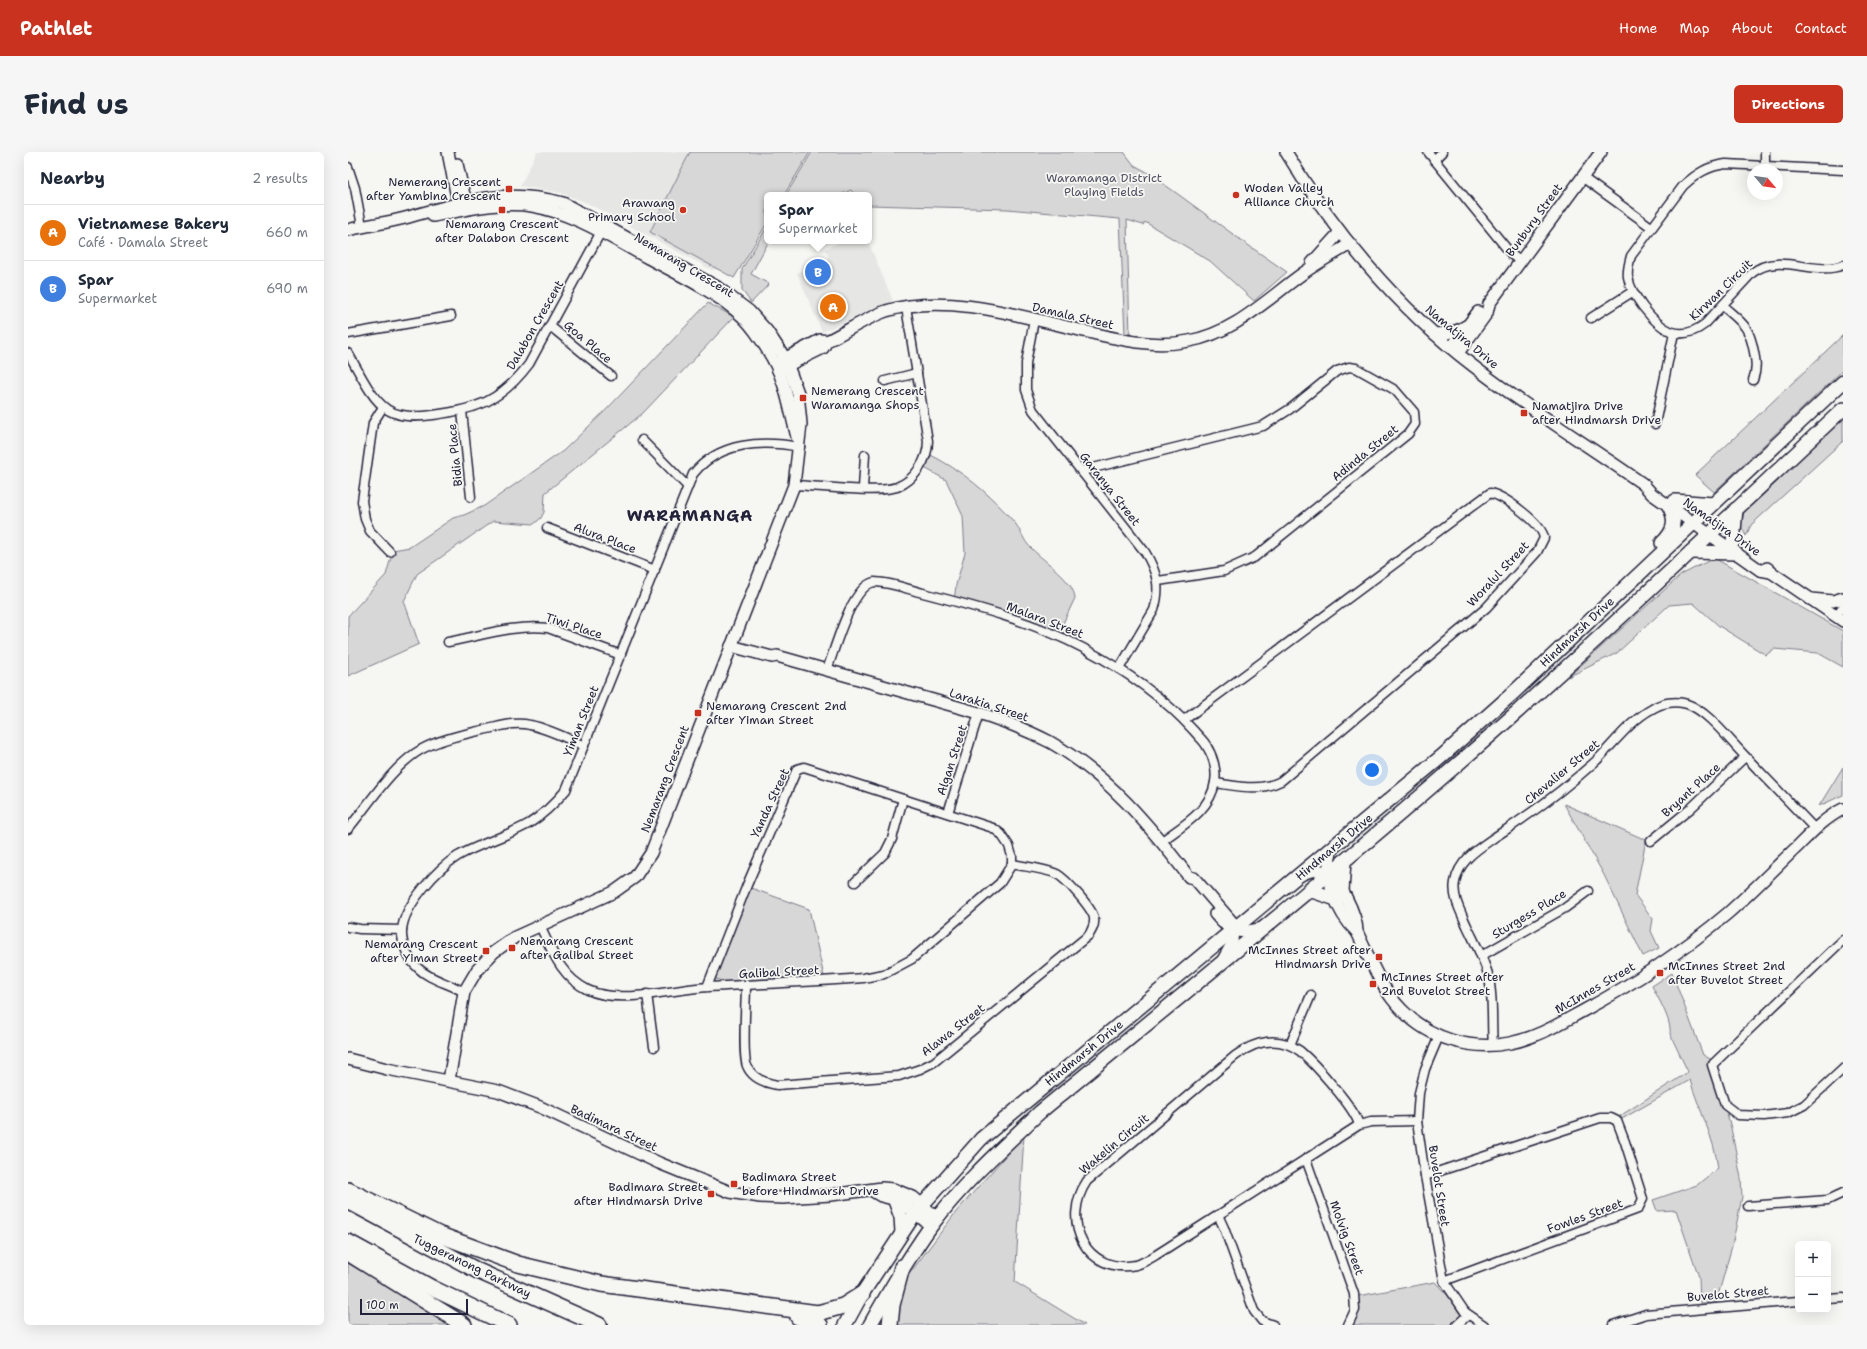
<!DOCTYPE html>
<meta charset="utf-8">
<style>
body{margin:0;font-family:"Shantell Sans",sans-serif;background:#f6f6f7;color:#1f2937}
.controls{position:absolute;right:12px;bottom:12px;display:grid;overflow:hidden;border-radius:6px;box-shadow:0 4px 16px #0002}
.controls button{width:36px;height:36px;display:grid;place-items:center;padding:0;border:0;border-bottom:1px solid #e0e1e3;background:#fff;color:#1f2937;font:20px sans-serif}
.compass{position:absolute;left:1399px;top:12px;width:36px;height:36px;border-radius:50%;background:#fff;box-shadow:0 4px 16px #0002;rotate:119deg}
.scale{position:absolute;left:12px;bottom:10px;width:108px;box-sizing:border-box;padding-left:4px;border:2px solid #22223b;border-top:0;font-size:11px;line-height:14px;white-space:nowrap;color:#22223b;-webkit-text-stroke:3px #f6f6f2;paint-order:stroke}
.you{position:absolute;left:1024px;top:618px;width:14px;height:14px;margin:-10px;border:3px solid #fff;border-radius:50%;background:#1a73e8;box-shadow:0 0 0 6px #1a73e833}
.badge{display:grid;place-items:center;width:26px;height:26px;border-radius:50%;background:#c8321e;color:#fff;font-size:13px;font-weight:700}
.pin{position:absolute;translate:-50% -50%;border:2px solid #fff;box-shadow:0 1px 4px #0006}
.popup{position:absolute;left:416px;top:40px;width:108px;height:52px;box-sizing:border-box;display:grid;place-content:center;border-radius:6px;background:#fff;filter:drop-shadow(0 1px 3px #0005);font-size:13px;white-space:nowrap;color:#747a83}
.popup b{font-size:15px;color:#1f2937}
.popup::after{content:'';position:absolute;left:50%;top:100%;margin-left:-8px;border:8px solid transparent;border-top-color:#fff}
.list{margin:0;padding:0;list-style:none}
h2{display:flex;justify-content:space-between;align-items:center;height:52px;margin:0;padding:0 16px;font-size:17px}
h2 small{font-size:13px;font-weight:400;color:#747a83}
.list li{display:grid;grid-template-columns:26px 1fr auto;gap:12px;align-items:center;box-sizing:border-box;height:56px;padding:0 16px;border-top:1px solid #e0e1e3}
.list b{display:block;font-size:15px;white-space:nowrap}
.list p{margin:0;font-size:13px;white-space:nowrap;color:#747a83}
.list em{font-size:13px;font-style:normal;color:#747a83}
.map{position:relative;flex:none;width:1495px;height:1173px;overflow:hidden;border-radius:6px}
header{display:flex;align-items:center;gap:24px;box-sizing:border-box;height:56px;padding:0 20px;background:#c8321e;color:#fff}
header strong{font-size:19px}
nav{display:flex;gap:22px;margin-inline-start:auto;font-size:14px}
.intro{display:flex;align-items:center;justify-content:space-between;box-sizing:border-box;height:96px;padding:0 24px}
h1{margin:0;font-size:28px}
.button{padding:10px 18px;border-radius:6px;background:#c8321e;color:#fff;font-size:14px;font-weight:700}
main{display:flex;gap:24px;padding:0 24px}
aside{flex:1;background:#fff;border-radius:6px;box-shadow:0 4px 16px #0002}
.map>svg:first-child{display:block}
.built{fill:#e6e6e4}
.green{fill:#d7d7d7;stroke:#7c7c89}
.lines{fill:none;stroke-linecap:round;stroke-linejoin:round}
.street-casing{stroke:#22223b;stroke-width:11}
.secondary-casing{stroke:#22223b;stroke-width:14}
.primary-casing{stroke:#22223b;stroke-width:16}
.highway-casing{stroke:#22223b;stroke-width:18}
.street{stroke:#f6f6f2;stroke-width:8}
.secondary{stroke:#f6f6f2;stroke-width:11}
.primary{stroke:#f6f6f2;stroke-width:13}
.highway{stroke:#f6f6f2;stroke-width:15}
.poi-dot{fill:#c8321e;stroke:#f6f6f2;stroke-width:1.5}
.labels{text-anchor:middle;dominant-baseline:central;stroke-width:3.5;stroke-linejoin:round;paint-order:stroke}
.park-label{font-size:12px;fill:#4f4f62;stroke:#f6f6f2}
.poi-label{font-size:12px;fill:#22223b;stroke:#f6f6f2;text-anchor:start}
.street-label{font-size:12px;fill:#22223b;stroke:#f6f6f2}
.district-label{font-size:16px;font-weight:bold;letter-spacing:1px;fill:#22223b;stroke:#f6f6f2}
</style>
<header>
<strong>Pathlet</strong>
<nav><a>Home</a><a>Map</a><a>About</a><a>Contact</a></nav>
</header>
<div class="intro"><h1>Find us</h1><a class="button">Directions</a></div>
<main>
<aside>
<h2>Nearby<small>2 results</small></h2>
<ul class="list">
<li><span class="badge" style="background:#e8710a">A</span><div><b>Vietnamese Bakery</b><p>Café · Damala Street</p></div><em>660 m</em></li>
<li><span class="badge" style="background:#3f7fe0">B</span><div><b>Spar</b><p>Supermarket</p></div><em>690 m</em></li>
</ul>
</aside>
<div class="map">
<svg width="1495" height="1173" viewBox="0 0 1495 1173">
<rect width="100%" height="100%" fill="#f6f6f2"/>
<filter id="ink" filterUnits="userSpaceOnUse"><feTurbulence type="fractalNoise" baseFrequency=".025" numOctaves="2"/><feDisplacementMap in="SourceGraphic" scale="8" xChannelSelector="R" yChannelSelector="G"/><feConvolveMatrix kernelMatrix="1 2 1 2 8 2 1 2 1" color-interpolation-filters="sRGB"/></filter>
<g filter="url(#ink)">
<!-- built -->
<g class="built">
<path d="M189,0H458L419,43L387,115L364,118L239,51L213,41L172,34Z"/>
<path d="M494,89H520L545,149L474,180L449,121L481,106L477,97Z"/>
</g>
<!-- green -->
<g class="green">
<path d="M342,0H462L436,43H419V71L386,126L302,80Z"/>
<path d="M464,0H776L786,13L799,20C846,53 891,88 939,120L906,149L862,109L797,70L795,73L779,68L782,185L777,183L772,67L659,57L521,53V43H507L503,38L492,43H438Z"/>
<path d="M419,75V89H421L403,122L421,132L403,151L394,138V117Z"/>
<path d="M360,151L386,165L295,261L197,341L196,360L193,366L186,372L145,369L69,422L56,449L71,492L0,524V464L38,423L45,398L62,395L105,366L116,363L136,354L215,299L259,257Z"/>
<path d="M1495,183V218L1366,340L1347,323Z"/>
<path d="M1495,266V289L1403,373L1398,384L1393,374L1396,360Z"/>
<path d="M579,301C615,319 641,341 667,371C673,379 676,390 684,397C696,409 726,429 727,446L709,484L606,449L608,433L617,401L615,364L598,328L573,314Z"/>
<path d="M1366,406L1495,479V515L1470,501L1426,497L1418,503L1371,474L1345,451L1321,453L1269,501L1220,525L1333,423Z"/>
<path d="M1495,615V643L1471,654Z"/>
<path d="M1216,652L1298,688L1287,743L1305,767L1303,779L1311,796L1295,804L1256,723Z"/>
<path d="M400,735L461,757L477,829L377,830L368,827L366,820Z"/>
<path d="M1324,821L1355,903L1364,908V921L1372,949L1379,961L1383,976L1393,1026L1394,1045L1384,1094L1368,1151H1352L1351,1125L1328,1058L1309,1059L1305,1048L1349,1033L1370,1016C1366,985 1351,958 1342,928L1274,967L1272,964L1340,920L1322,882C1324,869 1310,846 1304,834Z"/>
<path d="M676,983L667,1130L737,1173H533L544,1145L608,1060Z"/>
<path d="M0,1100L108,1173H0Z"/>
<path d="M1087,1130L1100,1144L1114,1165L1105,1173H1002L1008,1168L1010,1144Z"/>
</g>
<g class="lines">
<!-- street casing -->
<g class="street-casing">
<g id="street">
<path d="M1080,0L1164,103L1172,109"/>
<path d="M1086,8L1094,0"/>
<path d="M1417,14V0"/>
<path d="M0,15L7,36L14,74"/>
<path d="M1495,18L1378,12C1360,14 1348,22 1335,34L1283,104C1281,111 1279,118 1280,125C1282,137 1288,145 1295,155C1312,177 1331,192 1357,172L1404,121C1431,99 1466,125 1495,113"/>
<path d="M1234,25L1303,75"/>
<path d="M1375,154C1394,171 1401,173 1406,200C1408,210 1409,217 1405,228"/>
<path d="M1243,166L1284,140"/>
<path d="M686,168L678,211V238L685,258L797,400C809,420 813,435 806,458L771,517"/>
<path d="M202,174L263,224"/>
<path d="M0,182L103,164"/>
<path d="M0,201C11,219 22,246 40,258C53,266 70,265 85,263C130,257 153,249 181,212L255,76"/>
<path d="M537,229L569,221"/>
<path d="M35,255L25,271L14,349L17,367L22,379L42,400"/>
<path d="M114,259L123,345"/>
<path d="M1307,272L1326,181"/>
<path d="M294,288L340,335"/>
<path d="M733,319L915,274L942,257L989,219L1001,215L1008,216L1047,238L1066,260L1067,272L1060,282L907,405L876,419L810,429"/>
<path d="M446,333C471,334 528,342 549,335C567,328 580,308 580,289L558,155"/>
<path d="M515,336L517,303"/>
<path d="M199,376L307,418"/>
<path d="M1487,464L1495,455"/>
<path d="M100,490C132,484 167,472 200,476L273,503"/>
<path d="M479,518C487,497 503,435 526,430C542,430 559,437 575,441C629,455 686,470 735,496C775,517 816,546 846,579C850,584 855,588 858,593C865,604 869,618 867,630C863,658 834,674 814,689"/>
<path d="M836,568L1142,341C1156,344 1194,371 1196,386L1189,400L1138,456L933,629C912,640 889,634 867,631"/>
<path d="M600,661L631,561"/>
<path d="M0,677C21,652 45,613 74,597C93,587 114,583 135,578C151,575 166,569 182,573C201,577 219,586 236,594"/>
<path d="M1303,689L1342,657L1397,605"/>
<path d="M507,730L537,701L544,687L555,647"/>
<path d="M192,774C204,799 213,825 240,838C271,853 325,837 360,835C412,832 463,830 515,826L536,822L564,807L652,731L664,712V704L661,694L653,682L645,676L456,615L449,617L399,733L359,835"/>
<path d="M0,775L12,777L54,778"/>
<path d="M1495,788L1364,913L1377,953L1390,963L1416,964L1440,961L1456,953L1495,917"/>
<path d="M1133,804L1217,756L1240,739"/>
<path d="M398,834C398,849 394,903 399,914C404,926 417,931 429,933L551,924L572,917L586,910L741,783C744,778 747,773 746,766C744,756 718,727 709,722C695,716 678,715 664,712"/>
<path d="M116,840C101,831 82,828 70,816C60,808 53,790 54,778C56,753 90,716 110,704C133,691 160,684 182,671C196,662 207,651 218,638L345,322C371,290 414,288 452,295"/>
<path d="M299,842L306,895"/>
<path d="M1091,884L1077,917L1071,941L1069,969L1077,1024L1096,1129L1117,1160L1136,1173"/>
<path d="M942,893L963,843"/>
<path d="M1145,893C1143,870 1146,844 1140,822C1135,805 1126,789 1119,774C1113,760 1104,745 1107,730C1111,708 1130,697 1147,685C1183,662 1217,637 1249,608C1266,591 1283,568 1304,557C1313,551 1328,548 1339,552C1360,559 1381,588 1397,604C1420,628 1444,653 1467,677"/>
<path d="M1011,973L808,1103C801,1107 795,1111 788,1113C738,1123 712,1069 739,1029L887,904C907,889 930,883 952,899C967,912 1007,956 1011,973L1023,970L1069,969"/>
<path d="M958,1007L1006,1142L1007,1158L1000,1173"/>
<path d="M1077,1024L1252,966H1263L1269,969L1277,990L1295,1047L1290,1057L1096,1129"/>
<path d="M1400,1054L1480,1048L1495,1041"/>
<path d="M870,1063L876,1076L906,1159L914,1169L925,1173"/>
<path d="M1480,1147L1495,1146"/>
<path d="M1109,1173L1120,1163"/>
<path d="M1265,1173L1298,1162L1450,1149"/>
</g>
</g>
<!-- secondary casing -->
<g class="secondary-casing">
<g id="secondary">
<path d="M100,0L111,56"/>
<path d="M938,0C985,79 1051,157 1124,213C1179,256 1238,292 1295,332L1304,342L1412,418L1423,420"/>
<path d="M109,12L119,56"/>
<path d="M85,64C117,58 151,49 184,54C226,61 263,86 300,106C332,123 368,140 395,165C405,175 413,187 420,199C437,225 441,255 449,285"/>
<path d="M0,78C19,73 38,71 57,66C114,50 155,35 215,51L369,135L401,159L419,179L437,206L450,241L453,272L446,333L303,701L287,725L266,740L167,785L146,800L129,818L116,840L101,928"/>
<path d="M964,111L992,80"/>
<path d="M1087,182C1099,181 1108,181 1118,174"/>
<path d="M1103,196L1130,160"/>
<path d="M1110,201L1139,161L1141,152L1253,0"/>
<path d="M434,208L472,188L479,189"/>
<path d="M430,218L475,196L479,189C498,180 518,166 538,159C601,140 678,166 740,180C773,188 806,196 841,189C886,181 918,148 954,122C969,111 986,102 1002,92"/>
<path d="M1419,416L1423,420L1495,469"/>
<path d="M1462,447L1485,449L1495,446"/>
<path d="M383,494L424,505L429,504L631,561C656,569 679,578 702,590C759,622 802,674 841,725L846,726L885,771L884,792L875,808"/>
<path d="M984,697C974,725 989,761 1009,780C1022,807 1033,837 1054,858C1082,887 1123,899 1162,891C1188,886 1211,872 1233,860C1285,832 1335,799 1380,761C1404,740 1427,716 1450,694C1464,680 1477,666 1495,657"/>
<path d="M953,723C959,720 967,717 974,719C991,723 1009,764 1009,780"/>
<path d="M867,762C884,782 889,782 914,776"/>
<path d="M0,907L39,917L150,939L192,955L311,1011L382,1040L412,1045L435,1046L483,1043L534,1036L545,1037L565,1045L589,1066"/>
<path d="M523,1038L533,1044L553,1049L583,1074"/>
</g>
</g>
<!-- primary casing -->
<g class="primary-casing">
<g id="primary">
<path d="M1327,349L1365,352"/>
<path d="M1385,390L1388,357"/>
<path d="M1314,391C1326,380 1329,369 1321,354"/>
<path d="M1343,400L1388,401"/>
<path d="M961,738L988,747"/>
<path d="M994,739L996,709"/>
<path d="M546,1046L553,1065L554,1080"/>
<path d="M497,1173L514,1142L568,1060L633,987L1093,605L1164,542L1495,230"/>
<path d="M522,1173C541,1139 560,1106 583,1074C614,1032 654,996 692,960C852,828 1014,698 1169,560C1279,461 1387,359 1495,257"/>
</g>
</g>
<!-- highway casing -->
<g class="highway-casing">
<g id="highway">
<path d="M0,1038L92,1083L170,1112L253,1132L470,1161L495,1154L514,1142"/>
<path d="M0,1049L130,1119L251,1173"/>
<path d="M0,1090L84,1136L161,1173"/>
<path d="M0,1101L116,1173"/>
<path d="M450,1165L472,1173"/>
<path d="M542,1173L544,1153L554,1115"/>
</g>
</g>
<!-- street -->
<use href="#street" class="street"/>
<!-- secondary -->
<use href="#secondary" class="secondary"/>
<!-- primary -->
<use href="#primary" class="primary"/>
<!-- highway -->
<use href="#highway" class="highway"/>
</g>
</g>
<!-- markers -->
<g class="poi-dot">
<rect x="157" y="33" width="8" height="8" rx="2"/>
<circle cx="888" cy="43" r="4"/>
<rect x="150" y="54" width="8" height="8" rx="2"/>
<circle cx="335" cy="58" r="4"/>
<rect x="451" y="242" width="8" height="8" rx="2"/>
<rect x="1172" y="257" width="8" height="8" rx="2"/>
<rect x="346" y="557" width="8" height="8" rx="2"/>
<rect x="160" y="792" width="8" height="8" rx="2"/>
<rect x="134" y="795" width="8" height="8" rx="2"/>
<rect x="1027" y="801" width="8" height="8" rx="2"/>
<rect x="1308" y="817" width="8" height="8" rx="2"/>
<rect x="1021" y="828" width="8" height="8" rx="2"/>
<rect x="382" y="1028" width="8" height="8" rx="2"/>
<rect x="359" y="1038" width="8" height="8" rx="2"/>
</g>
<g class="labels">
<!-- park labels -->
<g class="park-label">
<text x="756" y="26">Waramanga District<tspan x="756" dy="14">Playing Fields</tspan></text>
</g>
<!-- poi labels -->
<g class="poi-label">
<text x="153" y="30" text-anchor="end">Nemerang Crescent<tspan x="153" dy="14">after Yambina Crescent</tspan></text>
<text x="896" y="36">Woden Valley<tspan x="896" dy="14">Alliance Church</tspan></text>
<text x="327" y="51" text-anchor="end">Arawang<tspan x="327" dy="14">Primary School</tspan></text>
<text x="154" y="72" text-anchor="middle">Nemarang Crescent<tspan x="154" dy="14">after Dalabon Crescent</tspan></text>
<text x="463" y="239">Nemerang Crescent<tspan x="463" dy="14">Waramanga Shops</tspan></text>
<text x="1184" y="254">Namatjira Drive<tspan x="1184" dy="14">after Hindmarsh Drive</tspan></text>
<text x="358" y="554">Nemarang Crescent 2nd<tspan x="358" dy="14">after Yiman Street</tspan></text>
<text x="172" y="789">Nemarang Crescent<tspan x="172" dy="14">after Galibal Street</tspan></text>
<text x="130" y="792" text-anchor="end">Nemarang Crescent<tspan x="130" dy="14">after Yiman Street</tspan></text>
<text x="1023" y="798" text-anchor="end">McInnes Street after<tspan x="1023" dy="14">Hindmarsh Drive</tspan></text>
<text x="1320" y="814">McInnes Street 2nd<tspan x="1320" dy="14">after Buvelot Street</tspan></text>
<text x="1033" y="825">McInnes Street after<tspan x="1033" dy="14">2nd Buvelot Street</tspan></text>
<text x="394" y="1025">Badimara Street<tspan x="394" dy="14">before Hindmarsh Drive</tspan></text>
<text x="355" y="1035" text-anchor="end">Badimara Street<tspan x="355" dy="14">after Hindmarsh Drive</tspan></text>
</g>
<!-- street labels -->
<g class="street-label">
<text transform="translate(1186 68) rotate(-54)">Bunbury Street</text>
<text transform="translate(336 113) rotate(31)">Nemarang Crescent</text>
<text transform="translate(1373 138) rotate(-44)">Kirwan Circuit</text>
<text transform="translate(725 164) rotate(13)">Damala Street</text>
<text transform="translate(187 173) rotate(-60)">Dalabon Crescent</text>
<text transform="translate(1114 185) rotate(40)">Namatjira Drive</text>
<text transform="translate(240 190) rotate(40)">Goa Place</text>
<text transform="translate(1017 301) rotate(-39)">Adinda Street</text>
<text transform="translate(107 303) rotate(-96)">Bidia Place</text>
<text transform="translate(762 337) rotate(52)">Garanya Street</text>
<text transform="translate(1374 375) rotate(35)">Namatjira Drive</text>
<text transform="translate(257 386) rotate(21)">Alura Place</text>
<text transform="translate(1150 422) rotate(-47)">Woralul Street</text>
<text transform="translate(697 468) rotate(21)">Malara Street</text>
<text transform="translate(226 474) rotate(18)">Tiwi Place</text>
<text transform="translate(1229 480) rotate(-43)">Hindmarsh Drive</text>
<text transform="translate(641 553) rotate(18)">Larakia Street</text>
<text transform="translate(233 569) rotate(-68)">Yiman Street</text>
<text transform="translate(604 608) rotate(-72)">Algan Street</text>
<text transform="translate(1214 620) rotate(-40)">Chevalier Street</text>
<text transform="translate(317 627) rotate(-69)">Nemarang Crescent</text>
<text transform="translate(1343 638) rotate(-42)">Bryant Place</text>
<text transform="translate(422 651) rotate(-65)">Yanda Street</text>
<text transform="translate(986 695) rotate(-40)">Hindmarsh Drive</text>
<text transform="translate(1181 762) rotate(-31)">Sturgess Place</text>
<text transform="translate(431 820) rotate(-3)">Galibal Street</text>
<text transform="translate(1247 836) rotate(-30)">McInnes Street</text>
<text transform="translate(605 878) rotate(-38)">Alawa Street</text>
<text transform="translate(736 901) rotate(-39)">Hindmarsh Drive</text>
<text transform="translate(266 976) rotate(25)">Badimara Street</text>
<text transform="translate(766 992) rotate(-40)">Wakelin Circuit</text>
<text transform="translate(1091 1034) rotate(81)">Buvelot Street</text>
<text transform="translate(1237 1064) rotate(-20)">Fowles Street</text>
<text transform="translate(999 1086) rotate(70)">Molvig Street</text>
<text transform="translate(124 1114) rotate(26)">Tuggeranong Parkway</text>
<text transform="translate(1380 1142) rotate(-5)">Buvelot Street</text>
</g>
<!-- district labels -->
<g class="district-label">
<text x="342" y="363">WARAMANGA</text>
</g>
</g>
</svg>
<div class="controls">
<button>+</button>
<button>−</button>
</div>
<svg class="compass" viewBox="-18 -18 36 36"><path d="M0-13l5 13h-10z" fill="#e53935"/><path d="M0 13l5-13h-10z" fill="#747a83"/></svg>
<div class="scale">100 m</div>
<div class="you"></div>
<div class="pin badge" style="left:485px;top:155px;background:#e8710a">A</div>
<div class="pin badge" style="left:470px;top:120px;background:#3f7fe0">B</div>
<div class="popup"><b>Spar</b>Supermarket</div>
</div>
</main>
